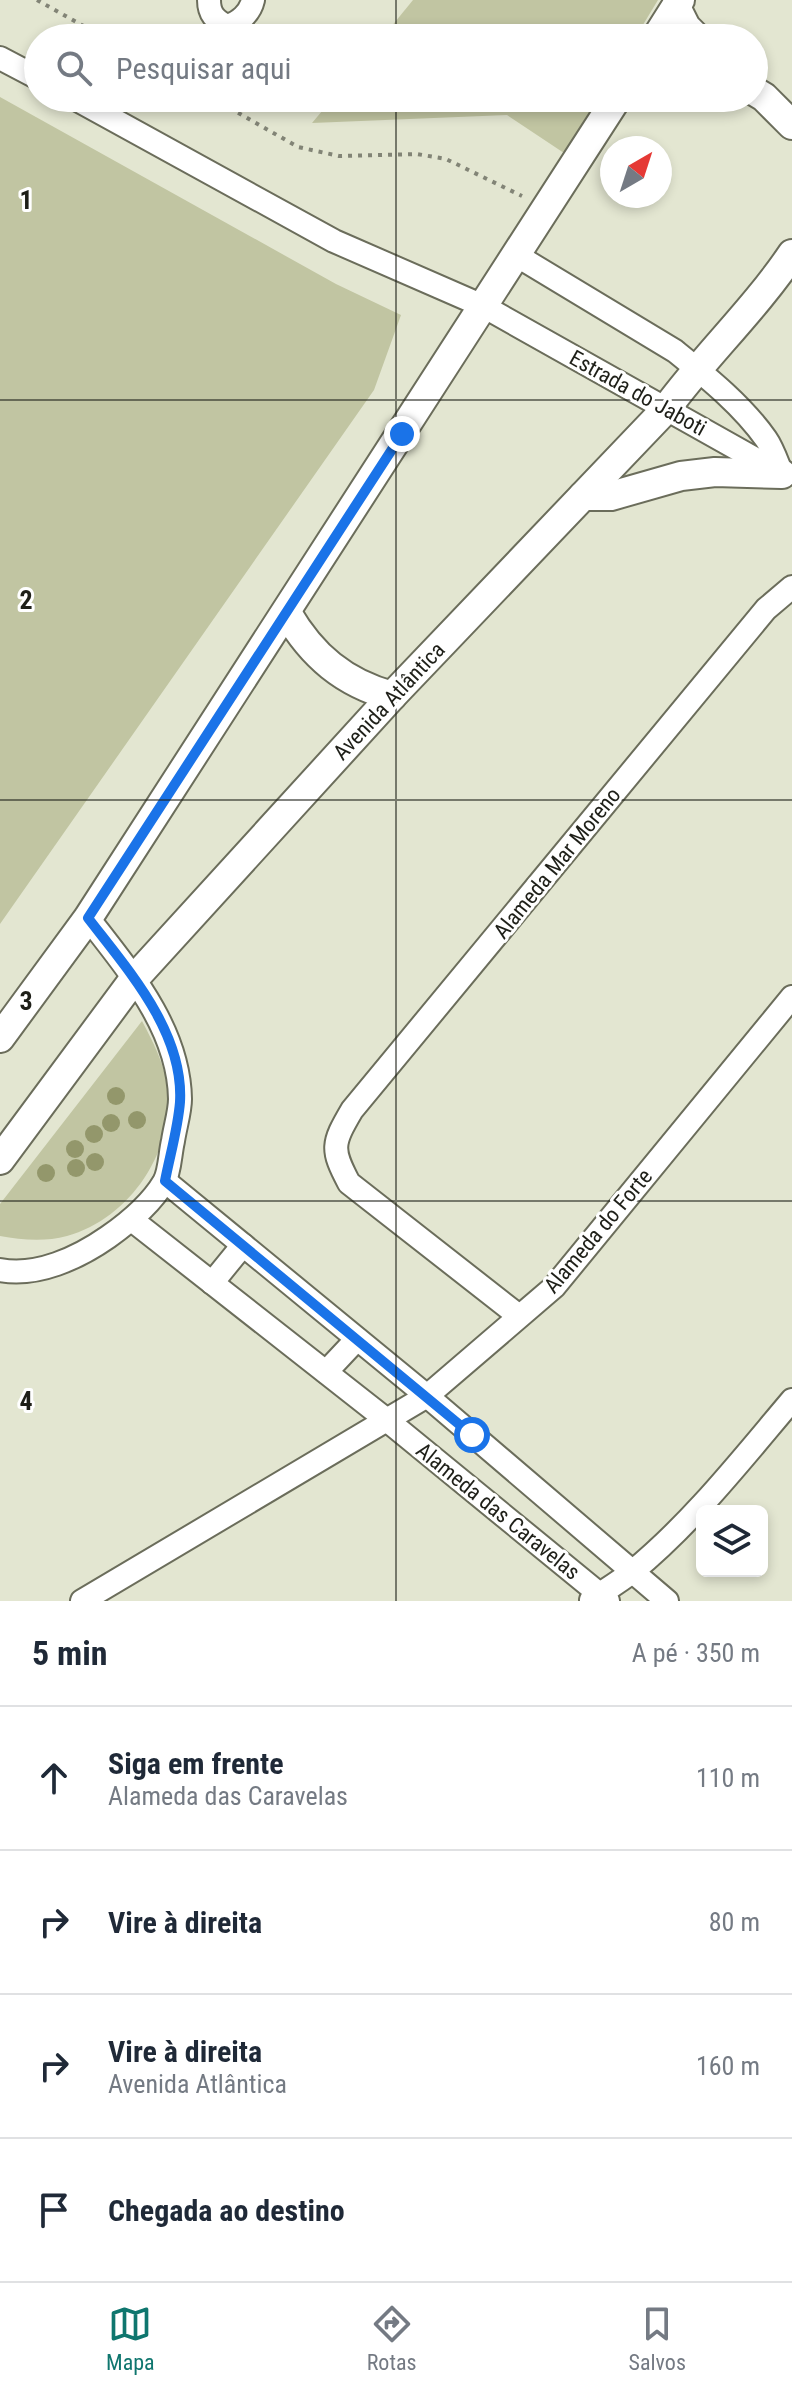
<!DOCTYPE html>
<html lang="pt">
<meta charset="utf-8">
<style>
body{margin:0;font-family:"Roboto Condensed",sans-serif;background:#f6f6f7;color:#1f2937}
.controls{position:absolute;right:24px;bottom:24px;display:grid;overflow:hidden;border-radius:12px;box-shadow:0 4px 12px #0003}
.controls button{width:72px;height:72px;display:grid;place-items:center;padding:0;border:0;border-bottom:2px solid #e0e1e3;background:#fff;color:#1f2937;font:40px sans-serif}
.compass{position:absolute;left:600px;top:136px;width:72px;height:72px;border-radius:50%;background:#fff;box-shadow:0 4px 12px #0003;rotate:39deg}
.stop{position:absolute;width:24px;height:24px;margin:-18px;border:6px solid #1a73e8;border-radius:50%;background:#fff}
.stop.end{background:#1a73e8;border-color:#fff;box-shadow:0 2px 8px #0008}
.list{margin:0;padding:0;list-style:none}
h2{display:flex;justify-content:space-between;align-items:center;height:104px;margin:0;padding:0 32px;font-size:34px}
h2 small{font-size:26px;font-weight:400;color:#747a83}
.list li{display:grid;grid-template-columns:52px 1fr auto;gap:24px;align-items:center;box-sizing:border-box;height:144px;padding:0 32px;border-top:2px solid #e0e1e3}
.list b{display:block;font-size:30px;white-space:nowrap}
.list p{margin:0;font-size:26px;white-space:nowrap;color:#747a83}
.list em{font-size:26px;font-style:normal;color:#747a83}
.icon{flex:none;width:44px;height:44px;fill:none;stroke:currentColor;stroke-width:2;stroke-linecap:round;stroke-linejoin:round}
.map{position:relative;flex:none;width:792px;height:1601px;overflow:hidden}
.search{position:absolute;background:#fff;box-shadow:0 4px 12px #0003;left:24px;right:24px;top:24px;height:88px;display:flex;align-items:center;gap:20px;box-sizing:border-box;padding:0 28px;border-radius:44px;color:#747a83;font-size:30px}
.sheet{height:680px;background:#fff}
nav{display:flex;justify-content:space-around;align-items:center;box-sizing:border-box;height:112px;border-top:2px solid #e0e1e3;background:#fff;font-size:22px;color:#747a83}
nav a{display:grid;justify-items:center;gap:4px}
nav .on{color:#0f766e}
.map>svg:first-child{display:block}
.green{fill:#c1c5a2}
.lines{fill:none;stroke-linecap:round;stroke-linejoin:round}
.minor-casing{stroke:#6b6d5b;stroke-width:26}
.tertiary-casing{stroke:#6b6d5b;stroke-width:32}
.path{stroke:#828476;stroke-width:4;stroke-dasharray:4 6;stroke-linecap:butt}
.minor{stroke:#fff;stroke-width:22}
.tertiary{stroke:#fff;stroke-width:28}
.tree{fill:#93976b}
.route{stroke:#1a73e8;stroke-width:10}
.grid{fill:none;stroke:#1e1f18;stroke-width:2;stroke-opacity:0.55}
.labels{text-anchor:middle;dominant-baseline:central;stroke-width:6;stroke-linejoin:round;paint-order:stroke}
.street-label{font-size:22px;fill:#1e1f18;stroke:#fff}
.grid-label{font-size:26px;text-anchor:middle;font-weight:bold;fill:#1e1f18;stroke:#fff;stroke-width:6;stroke-linejoin:round;paint-order:stroke}
</style>
<div class="map">
<svg width="792" height="1601" viewBox="0 0 792 1601">
<rect width="100%" height="100%" fill="#e3e6d1"/>
<!-- green -->
<g class="green">
<path d="M413,0H658L635,38H382Z"/>
<path d="M0,97L336,284L401,315L374,390L0,924Z"/>
<path d="M333,98H598L564,153L507,115L312,123Z"/>
<path d="M142,1021C153,1042 163,1061 167,1084C177,1149 130,1219 67,1236C45,1242 22,1240 0,1236V1204Z"/>
</g>
<g class="lines">
<!-- minor casing -->
<g class="minor-casing">
<g id="minor">
<path d="M209,0C209,14 215,20 227,26C239,23 250,13 253,0"/>
<path d="M0,58L38,78"/>
<path d="M74,98L334,241L483,306L782,474"/>
<path d="M516,255L675,351C707,377 742,405 766,439C773,449 777,462 782,474"/>
<path d="M165,1181L427,1396L667,1601"/>
<path d="M132,1220L388,1421L608,1601"/>
<path d="M0,1270C37,1277 78,1258 108,1237C128,1223 151,1204 164,1182C170,1172 170,1153 173,1141C175,1127 180,1112 180,1099C179,1029 129,971 88,918"/>
<path d="M212,1283L243,1245"/>
<path d="M519,1316L349,1183C331,1149 332,1144 352,1110L766,609L792,587"/>
<path d="M326,1372L357,1339"/>
<path d="M591,1600C604,1591 619,1582 632,1572C692,1523 742,1459 792,1400"/>
<path d="M82,1601L427,1396L554,1287L792,997"/>
</g>
</g>
<!-- tertiary casing -->
<g class="tertiary-casing">
<g id="tertiary">
<path d="M676,7L686,27L697,38"/>
<path d="M656,38L680,0"/>
<path d="M754,91L764,97L792,125"/>
<path d="M583,496H611L681,476L715,472L782,474"/>
<path d="M287,613C312,656 344,683 392,696"/>
<path d="M0,1038L88,918L617,98"/>
<path d="M0,1160L134,979L392,696L666,409C705,356 755,309 792,254"/>
</g>
</g>
<!-- path -->
<g class="path">
<path d="M37,0L105,38"/>
<path d="M212,98L298,147L339,156L417,154L446,159L522,196"/>
</g>
<!-- minor -->
<use href="#minor" class="minor"/>
<!-- tertiary -->
<use href="#tertiary" class="tertiary"/>
</g>
<!-- trees -->
<g class="tree">
<circle cx="116" cy="1096" r="9"/>
<circle cx="137" cy="1120" r="9"/>
<circle cx="111" cy="1123" r="9"/>
<circle cx="94" cy="1134" r="9"/>
<circle cx="75" cy="1149" r="9"/>
<circle cx="95" cy="1162" r="9"/>
<circle cx="76" cy="1168" r="9"/>
<circle cx="46" cy="1173" r="9"/>
</g>
<g class="lines">
<!-- route -->
<path class="route" d="M402,434L88,918C128,970 184,1032 180,1102C178,1128 170,1155 165,1181L472,1435"/>
</g>
<!-- grid -->
<path class="grid" d="M396,0V38M396,98V1601M0,400H792M0,800H792M0,1201H792"/>
<g class="labels">
<!-- street labels -->
<g class="street-label">
<text transform="translate(638 393) rotate(29)">Estrada do Jaboti</text>
<text transform="translate(389 701) rotate(-47)">Avenida Atlântica</text>
<text transform="translate(557 863) rotate(-51)">Alameda Mar Moreno</text>
<text transform="translate(598 1231) rotate(-50)">Alameda do Forte</text>
<text transform="translate(498 1511) rotate(39)">Alameda das Caravelas</text>
</g>
</g>
<g class="grid-label">
<text x="26" y="209">1</text>
<text x="26" y="609">2</text>
<text x="26" y="1010">3</text>
<text x="26" y="1410">4</text>
</g>
</svg>
<div class="controls">
<button><svg class="icon" aria-label="layers" viewBox="0 0 24 24"><path d="M12 4l9 5-9 5-9-5zM3 14l9 5 9-5"/></svg></button>
</div>
<svg class="compass" viewBox="-18 -18 36 36"><path d="M0-13l5 13h-10z" fill="#e53935"/><path d="M0 13l5-13h-10z" fill="#747a83"/></svg>
<div class="stop" style="left:472px;top:1435px"></div>
<div class="stop end" style="left:402px;top:434px"></div>
<div class="search"><svg class="icon" aria-label="search" viewBox="0 0 24 24"><circle cx="10" cy="10" r="6"/><path d="M15 15l6 6"/></svg>Pesquisar aqui</div>
</div>
<section class="sheet">
<h2>5 min<small>A pé · 350 m</small></h2>
<ul class="list">
<li><svg class="icon" aria-label="ahead" viewBox="0 0 24 24"><path d="M12 20V5M6 11l6-6 6 6"/></svg><div><b>Siga em frente</b><p>Alameda das Caravelas</p></div><em>110 m</em></li>
<li><svg class="icon" aria-label="right" viewBox="0 0 24 24"><path d="M7 20v-9h11M14 6l5 5-5 5"/></svg><div><b>Vire à direita</b></div><em>80 m</em></li>
<li><svg class="icon" aria-label="right" viewBox="0 0 24 24"><path d="M7 20v-9h11M14 6l5 5-5 5"/></svg><div><b>Vire à direita</b><p>Avenida Atlântica</p></div><em>160 m</em></li>
<li><svg class="icon" aria-label="arrive" viewBox="0 0 24 24"><path d="M6 21V4h12l-3 4 3 4H6"/></svg><div><b>Chegada ao destino</b></div></li>
</ul>
</section>
<nav>
<a class="on"><svg class="icon" aria-label="map" viewBox="0 0 24 24"><path d="M3 6l6-2 6 2 6-2v14l-6 2-6-2-6 2zM9 4v14M15 6v14"/></svg>Mapa</a>
<a><svg class="icon" aria-label="directions" viewBox="0 0 24 24"><path d="M12 3l9 9-9 9-9-9zM9 14v-3h6M13 9l2 2-2 2"/></svg>Rotas</a>
<a><svg class="icon" aria-label="saved" viewBox="0 0 24 24"><path d="M7 4h10v16l-5-4-5 4z"/></svg>Salvos</a>
</nav>
